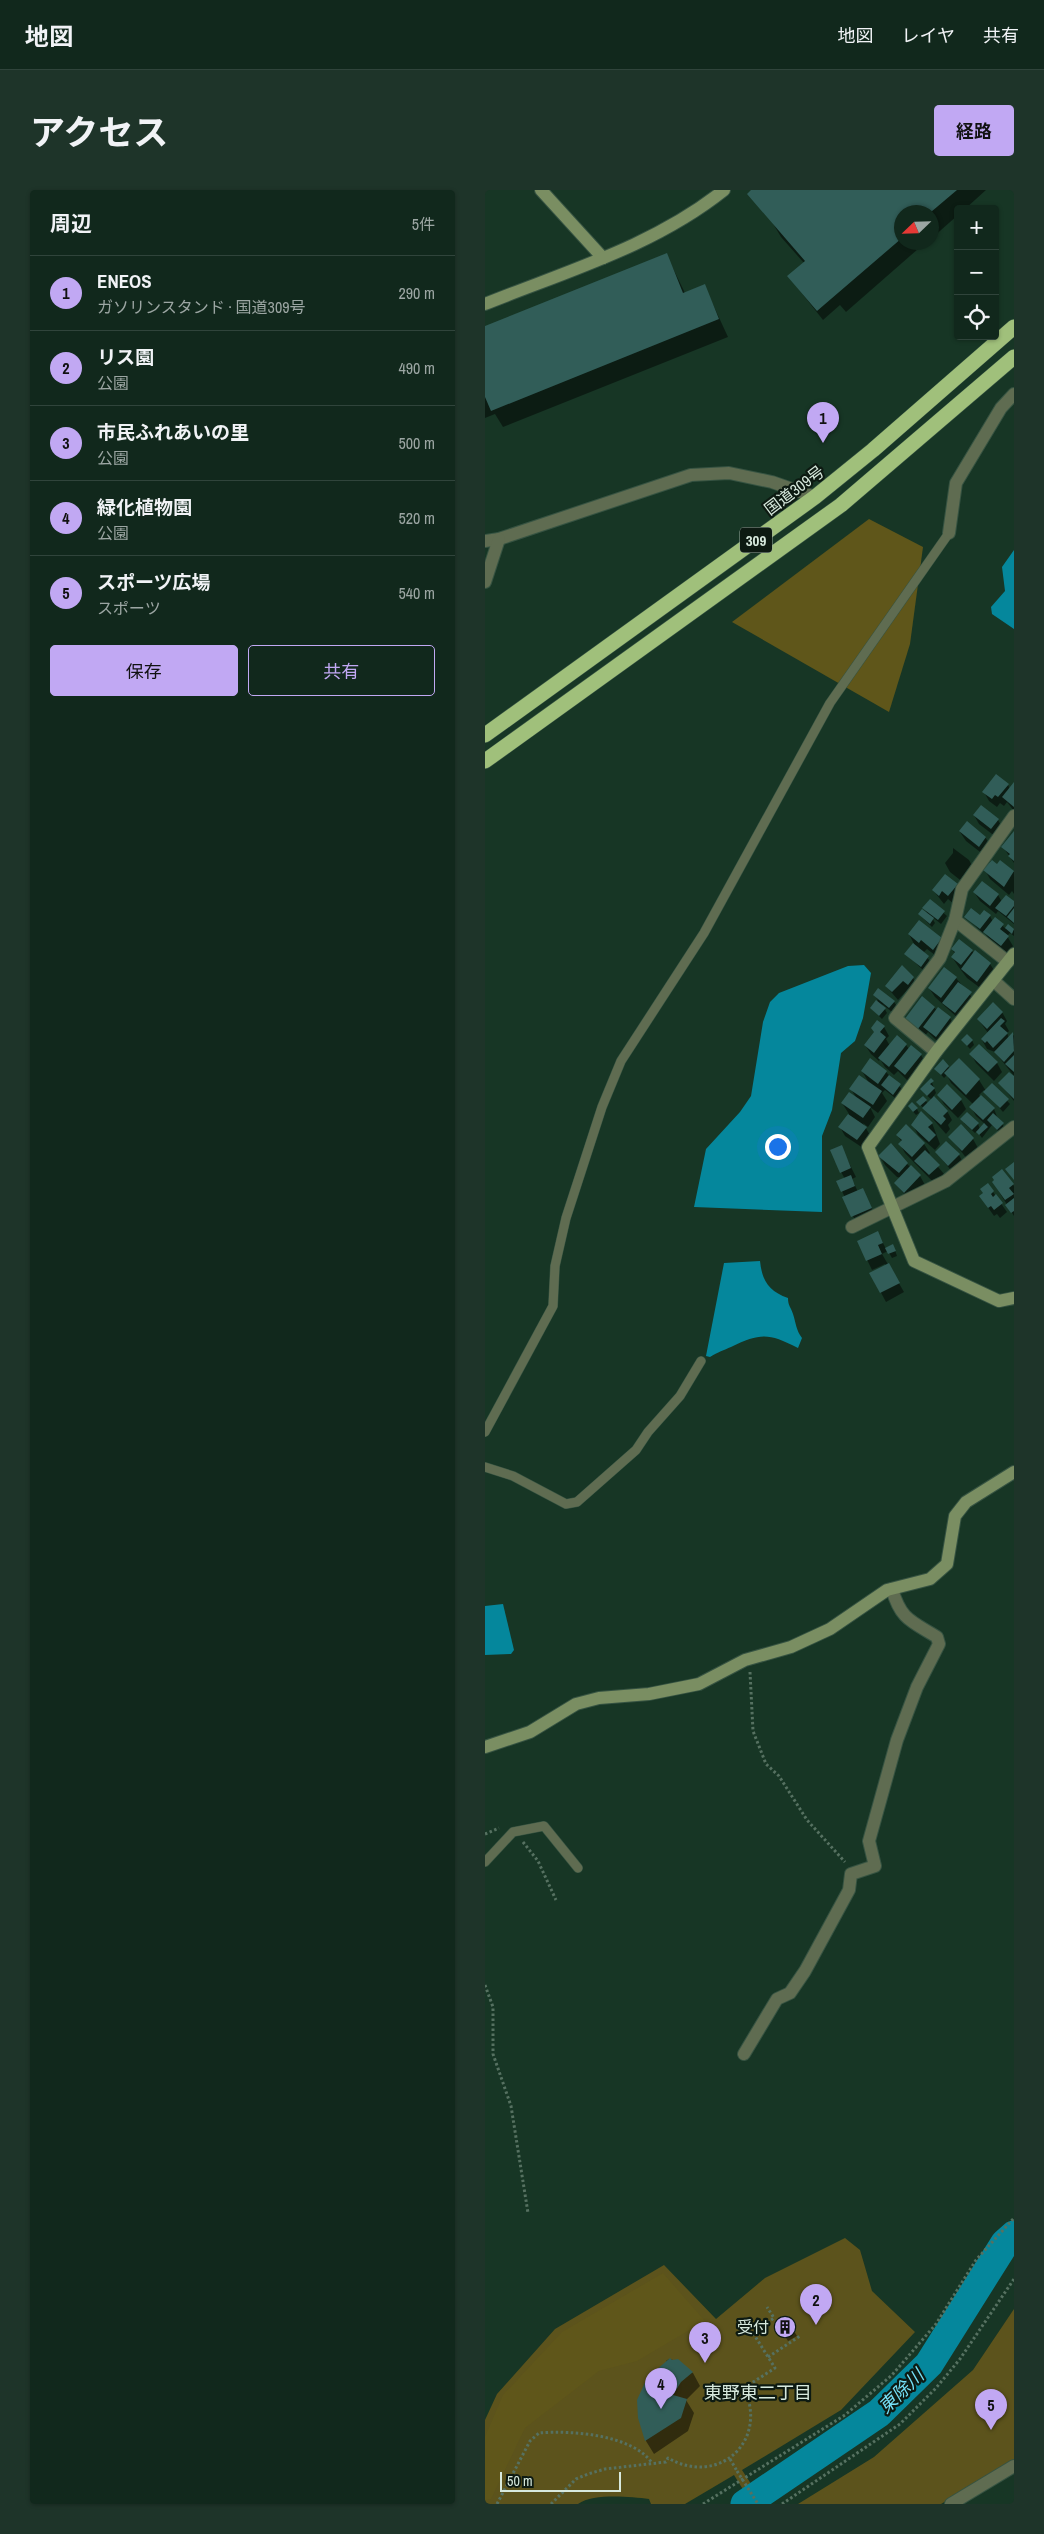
<!DOCTYPE html>
<html lang="ja">
<meta charset="utf-8">
<style>
body{margin:0;font-family:"Archivo Narrow","Noto Sans JP",sans-serif;background:#1e3429;color:#f1f3f6}
.controls{position:absolute;right:15px;top:15px;display:grid;overflow:hidden;border-radius:5px;box-shadow:0 1px 4px #0004}
.controls button{width:45px;height:45px;display:grid;place-items:center;padding:0;border:0;border-bottom:1px solid #30443b;background:#11281c;color:#f1f3f6;font:25px sans-serif}
.compass{position:absolute;left:409px;top:15px;width:45px;height:45px;border-radius:50%;background:#11281c;box-shadow:0 1px 4px #0004;rotate:247deg}
.scale{position:absolute;left:15px;bottom:12px;width:121px;box-sizing:border-box;padding-left:5px;border:2px solid #d7e9dd;border-top:0;font-size:14px;line-height:18px;white-space:nowrap;color:#d7e9dd;-webkit-text-stroke:4px #0d1a12;paint-order:stroke}
.you{position:absolute;left:292px;top:956px;width:18px;height:18px;margin:-12px;border:4px solid #fff;border-radius:50%;background:#1a73e8;box-shadow:0 0 0 8px #1a73e833}
.badge{display:grid;place-items:center;width:32px;height:32px;border-radius:50%;background:#c1a8f3;color:#111;font-size:16px;font-weight:700}
.pin{position:absolute;translate:-50% -41px;filter:drop-shadow(0 1px 2px #0008)}
.pin::after{content:'';position:absolute;top:26px;width:18px;height:15px;background:inherit;clip-path:polygon(0 0,100% 0,50% 100%)}
.list{margin:0;padding:0;list-style:none}
h2{display:flex;justify-content:space-between;align-items:center;height:65px;margin:0;padding:0 20px;font-size:21px}
h2 small{font-size:16px;font-weight:400;color:#9ca6a3}
.list li{display:grid;grid-template-columns:32px 1fr auto;gap:15px;align-items:center;box-sizing:border-box;height:75px;padding:0 20px;border-top:1px solid #30443b}
.list b{display:block;font-size:19px;white-space:nowrap}
.list p{margin:0;font-size:16px;white-space:nowrap;color:#9ca6a3}
.list em{font-size:16px;font-style:normal;color:#9ca6a3}
.actions{display:flex;gap:10px;padding:15px 20px}
.actions a{flex:1;padding:11px 0;border:1px solid #c1a8f3;border-radius:5px;text-align:center;font-size:18px;color:#c1a8f3}
.actions .main{background:#c1a8f3;color:#111}
.icon{flex:none;width:28px;height:28px;fill:none;stroke:currentColor;stroke-width:2;stroke-linecap:round;stroke-linejoin:round}
.map{position:relative;flex:none;width:529px;height:2314px;overflow:hidden;border-radius:5px}
header{display:flex;align-items:center;gap:30px;box-sizing:border-box;height:70px;padding:0 25px;background:#11281c;border-bottom:1px solid #30443b}
header strong{font-size:24px}
nav{display:flex;gap:28px;margin-inline-start:auto;font-size:18px}
.intro{display:flex;align-items:center;justify-content:space-between;box-sizing:border-box;height:120px;padding:0 30px}
h1{margin:0;font-size:35px}
.button{padding:12px 22px;border-radius:5px;background:#c1a8f3;color:#111;font-size:18px;font-weight:700}
main{display:flex;gap:30px;padding:0 30px}
aside{flex:1;background:#11281c;border-radius:5px;box-shadow:0 1px 4px #0004}
.map>svg:first-child{display:block}
.green{fill:#5c531c}
.forest{fill:#5f561a}
.water{fill:#05879c}
.shadow{fill:#0007}
.lines{fill:none;stroke-linecap:round;stroke-linejoin:round}
.river{stroke:#05879c;stroke-width:29}
.building{fill:#315d58}
.lane-casing{stroke:#365342;stroke-width:10}
.street-casing{stroke:#365342;stroke-width:14}
.secondary-casing{stroke:#365342;stroke-width:14}
.highway-casing{stroke:#365342;stroke-width:16}
.path{stroke:#567161;stroke-width:3;stroke-dasharray:2.5 2.5;stroke-linecap:butt}
.lane{stroke:#5f6c51;stroke-width:9}
.street{stroke:#5f6c51;stroke-width:12}
.secondary{stroke:#7a8e62;stroke-width:12}
.highway{stroke:#a0c07b;stroke-width:15}
.path-bridge{stroke:#567161;stroke-width:3;stroke-dasharray:2.5 2.5;stroke-linecap:butt}
.labels{text-anchor:middle;dominant-baseline:central;stroke-width:4.5;stroke-linejoin:round;paint-order:stroke}
.shield{fill:#0d1a12;stroke:#9aaba0;stroke-width:1}
.shield-label{font-size:15px;font-weight:bold;fill:#d7e9dd}
.street-label{font-size:16px;fill:#d7e9dd;stroke:#0d1a12}
.poi-label{font-size:16px;fill:#d7e9dd;stroke:#0d1a12;text-anchor:end}
.water-label{font-size:18px;font-style:italic;fill:#76e1f8;stroke:#0d1a12}
.neighbourhood-label{font-size:18px;fill:#d7e9dd;stroke:#0d1a12}
</style>
<header>
<strong>地図</strong>
<nav><a>地図</a><a>レイヤ</a><a>共有</a></nav>
</header>
<div class="intro"><h1>アクセス</h1><a class="button">経路</a></div>
<main>
<aside>
<h2>周辺<small>5件</small></h2>
<ul class="list">
<li><span class="badge">1</span><div><b>ENEOS</b><p>ガソリンスタンド · 国道309号</p></div><em>290 m</em></li>
<li><span class="badge">2</span><div><b>リス園</b><p>公園</p></div><em>490 m</em></li>
<li><span class="badge">3</span><div><b>市民ふれあいの里</b><p>公園</p></div><em>500 m</em></li>
<li><span class="badge">4</span><div><b>緑化植物園</b><p>公園</p></div><em>520 m</em></li>
<li><span class="badge">5</span><div><b>スポーツ広場</b><p>スポーツ</p></div><em>540 m</em></li>
</ul>
<div class="actions"><a class="main">保存</a><a>共有</a></div>
</aside>
<div class="map">
<svg width="529" height="2314" viewBox="0 0 529 2314">
<rect width="100%" height="100%" fill="#173625"/>
<!-- green -->
<g class="green">
<path d="M360,2048L375,2060L387,2101L430,2142L356,2220L257,2280L279,2314H267L249,2285L200,2314H166L164,2309C145,2307 109,2303 93,2314H0V2230L12,2204L70,2139L179,2075L231,2129L280,2088Z"/>
<path d="M529,2119V2270L456,2314H313L389,2267L488,2180Z"/>
</g>
<!-- forest -->
<g class="forest">
<path d="M384,329L438,357L425,454L404,522L247,432Z"/>
<path d="M178,2083L220,2131L152,2171L114,2181L40,2238L6,2309L0,2310V2247L18,2205L77,2142Z"/>
</g>
<!-- water -->
<g class="water">
<path d="M529,360V439L507,424L506,417L520,401L517,377Z"/>
<path d="M379,775L386,783L378,828L370,851L356,863L347,920L337,946V1022L209,1017L221,959L255,922L266,906L278,832L285,812L294,803L363,776Z"/>
<path d="M275,1071C277,1091 284,1101 303,1108C303,1116 306,1117 308,1124C311,1133 311,1140 317,1148L313,1158C283,1143 276,1143 246,1157C239,1160 233,1162 225,1167L221,1166L239,1073Z"/>
<path d="M18,1414L29,1460L26,1464L0,1465V1416Z"/>
</g>
<!-- shadow -->
<g class="shadow">
<path d="M268,0H501L480,19H473V25L447,48V22H417V52H441L361,122L355,115L338,130L304,87L319,73L296,47Z"/>
<path d="M181,64L200,103L219,95L243,147L18,237L10,224L0,228V137Z"/>
<path d="M529,594V621L522,612L519,616L515,613L512,617L504,611L499,602L523,595L525,599Z"/>
<path d="M489,625L513,630L518,639L511,647L494,634Z"/>
<path d="M475,642L500,647L506,656L499,665L481,651Z"/>
<path d="M529,643V673L518,657Z"/>
<path d="M468,658L484,670L489,679L479,693L465,682L460,673L468,663Z"/>
<path d="M516,672L529,682V704L527,701L524,705L505,689L500,680L513,676Z"/>
<path d="M497,692L513,705L517,712L521,707L529,713V734L513,721L511,724L495,711L489,702Z"/>
<path d="M472,694L477,703L469,714L463,709L459,714L448,700Z"/>
<path d="M445,711L462,726L456,734L446,726L450,733L447,737L434,724L443,725L439,718Z"/>
<path d="M505,726L508,732L510,729L521,739L524,736L529,740V746L525,743L522,746L528,756L521,765L505,751L499,741L498,743L481,727Z"/>
<path d="M424,744L456,749L454,768L442,759L438,763L445,771L438,780L421,764L429,754Z"/>
<path d="M467,759L487,761L489,764L490,762L505,774L511,783L498,800L482,788L473,776L467,767L470,764Z"/>
<path d="M428,788L433,797L428,803L423,799L413,810L401,796Z"/>
<path d="M471,788L491,812L476,831L450,807L444,798Z"/>
<path d="M389,805L409,812L412,816L407,822L397,814L402,823L397,829L386,818L393,810Z"/>
<path d="M449,817L452,821L465,828L470,837L456,855L443,842L438,848L426,839Z"/>
<path d="M517,822L522,831L520,834L524,841L522,843L524,848L529,845V886L510,862L502,859L497,850L503,843L493,829Z"/>
<path d="M399,837L404,846L401,849L405,856L421,855L424,859L436,865L441,874L425,893L413,881L409,885L400,877L395,869L394,871L386,864L380,855Z"/>
<path d="M477,850H487L489,855L485,859Z"/>
<path d="M486,864L512,873L517,882L509,891L491,873Z"/>
<path d="M474,870L494,890L501,901L507,895L525,914L518,922L499,900L494,905L509,919L513,929L520,938L515,943L507,935L497,948L492,941L490,943L479,933L493,934L495,939L500,934L491,926L486,917L488,914L466,893L462,885L459,888L451,879L458,871L465,879Z"/>
<path d="M377,881L401,882L417,899L410,908L400,900L397,903L402,911L393,923L385,917L390,927L383,937L378,933L386,947L378,958L360,946L355,937L364,924L357,913L372,909L366,899L384,893Z"/>
<path d="M524,883L529,888V911L515,893Z"/>
<path d="M446,890L451,903L448,907L462,921L467,930L463,935L465,939L461,944L433,912L441,911L443,914L447,910L439,903Z"/>
<path d="M462,896L476,910L481,919L473,928L459,914L454,905Z"/>
<path d="M424,917L432,919L434,923L431,925Z"/>
<path d="M447,933L455,954L450,960L433,945L428,935Z"/>
<path d="M421,936L439,954L445,963L443,965L459,984L450,994L420,963L415,954L417,952L412,945Z"/>
<path d="M465,947L488,949L493,958L482,969Z"/>
<path d="M356,957L371,987L367,989L373,1002L378,1000L391,1027L372,1035L357,1001L360,989L356,982Z"/>
<path d="M451,962L474,965L479,974L469,984Z"/>
<path d="M395,966L422,974L435,986L440,995L425,1011L410,993L416,988L412,987L400,975Z"/>
<path d="M517,980L529,996V1026L508,992Z"/>
<path d="M508,1002L522,1022L515,1028L512,1024L509,1026L495,1006Z"/>
<path d="M393,1043L401,1059L410,1060L412,1066L407,1068L403,1061L397,1064L419,1102L401,1112L386,1084L401,1076L400,1074L387,1080L373,1051Z"/>
<path d="M301,2128L312,2146L303,2151L292,2133Z"/>
<path d="M184,2169L192,2171L208,2183L215,2196L201,2210L209,2223L203,2241L169,2264L161,2251L154,2227L182,2175L181,2171Z"/>
</g>
<g class="lines">
<!-- river -->
<path class="river" d="M260,2314L394,2223L444,2174L520,2053L529,2045"/>
</g>
<!-- building -->
<g class="building">
<path d="M266,0H472L446,22H417V48L332,121L302,86L320,71L262,4Z"/>
<path d="M182,63L198,103L220,94L234,129L6,221L0,207V136Z"/>
<path d="M511,584L524,594L513,607L510,605L507,609L497,602Z"/>
<path d="M529,592V617L517,607Z"/>
<path d="M496,615L514,629L506,639L488,625Z"/>
<path d="M482,631L501,647L494,657L474,641Z"/>
<path d="M529,641V671L523,666L525,664L516,657Z"/>
<path d="M507,670L512,674L515,670L529,681L519,697L498,680Z"/>
<path d="M460,684L473,694L463,706L457,701L454,706L447,700Z"/>
<path d="M497,691L514,704L505,716L488,702Z"/>
<path d="M521,705L529,711V716L521,726L510,718Z"/>
<path d="M445,709L460,721L453,730L437,718Z"/>
<path d="M486,718L495,725L499,720L506,725L495,739L479,727Z"/>
<path d="M529,718V733L522,727Z"/>
<path d="M437,719L449,728L445,734L433,724Z"/>
<path d="M510,727L519,734L515,739L524,746L516,756L498,742Z"/>
<path d="M434,730L457,748L448,760L436,750L434,753L423,744Z"/>
<path d="M523,734L529,739L527,744L520,738Z"/>
<path d="M474,749L488,760L476,775L466,767L470,762L466,759Z"/>
<path d="M428,753L444,766L436,777L419,764Z"/>
<path d="M490,760L506,773L492,792L476,779Z"/>
<path d="M417,775L429,787L423,795L418,791L407,802L400,796Z"/>
<path d="M459,777L472,787L456,808L443,798Z"/>
<path d="M473,792L487,802L470,823L457,813Z"/>
<path d="M393,798L410,811L404,818L388,805Z"/>
<path d="M437,806L450,817L432,840L419,830Z"/>
<path d="M391,810L401,818L394,826L385,818Z"/>
<path d="M508,812L518,822L502,839L492,829Z"/>
<path d="M453,817L466,827L451,847L438,837Z"/>
<path d="M516,828L520,831L515,836L523,843L508,858L502,851L500,853L496,849Z"/>
<path d="M392,830L400,836L395,842L401,847L389,863L379,855L389,842L386,838Z"/>
<path d="M528,842L529,861L519,872L509,862Z"/>
<path d="M482,844L488,850L482,856L476,850Z"/>
<path d="M412,845L422,854L404,877L393,868Z"/>
<path d="M494,854L513,872L503,882L484,864Z"/>
<path d="M426,855L437,864L420,885L409,876Z"/>
<path d="M529,865V882L520,874Z"/>
<path d="M385,868L402,881L393,894L376,881Z"/>
<path d="M474,868L495,889L481,905L459,883Z"/>
<path d="M458,869L464,876L456,885L449,879Z"/>
<path d="M524,882L529,886V909L513,893Z"/>
<path d="M374,885L397,901L388,915L364,899Z"/>
<path d="M404,885L416,894L408,905L396,895Z"/>
<path d="M446,888L449,891L445,894L450,898L442,906L435,899Z"/>
<path d="M507,893L524,909L515,918L498,902Z"/>
<path d="M462,894L477,909L467,920L452,905Z"/>
<path d="M364,902L386,917L378,928L356,913Z"/>
<path d="M496,905L510,918L498,930L484,917Z"/>
<path d="M438,906L442,910L435,916L431,912Z"/>
<path d="M449,906L463,921L458,926L461,929L456,935L437,918Z"/>
<path d="M427,912L433,918L428,922L423,916Z"/>
<path d="M436,921L448,933L443,937L451,945L444,952L426,935Z"/>
<path d="M482,922L494,933L487,940L475,929Z"/>
<path d="M508,923L519,933L512,940L502,930Z"/>
<path d="M363,924L382,937L372,950L353,937Z"/>
<path d="M499,933L503,937L494,945L491,942Z"/>
<path d="M421,934L440,953L427,967L413,954L417,950L411,945Z"/>
<path d="M476,934L489,948L477,961L463,947Z"/>
<path d="M461,951L475,964L463,976L450,962Z"/>
<path d="M406,953L423,973L414,983L393,966Z"/>
<path d="M357,955L366,978L355,983L345,960Z"/>
<path d="M440,960L455,975L444,985L429,971Z"/>
<path d="M529,972V990L520,979Z"/>
<path d="M426,975L436,985L419,1003L409,993Z"/>
<path d="M517,979L529,994L524,998L529,1004L520,1010L507,992L509,990L507,987Z"/>
<path d="M366,985L370,996L356,1002L351,991Z"/>
<path d="M503,993L509,1001L506,1004L508,1007L511,1004L518,1013L509,1020L506,1016L503,1018L494,1006L498,1003L495,999Z"/>
<path d="M378,998L387,1018L366,1027L357,1007Z"/>
<path d="M529,1008V1021L526,1023L520,1015Z"/>
<path d="M393,1041L398,1053L393,1055L397,1064L381,1071L372,1051Z"/>
<path d="M408,1054L411,1061L403,1064L400,1058Z"/>
<path d="M404,1073L415,1093L395,1103L384,1083Z"/>
<path d="M302,2126L311,2141L299,2148L290,2133Z"/>
<path d="M185,2168L187,2170L193,2169L208,2182L196,2192L188,2205L202,2209L196,2228L160,2251L153,2228L152,2210L162,2188Z"/>
</g>
<g class="lines">
<!-- lane casing -->
<g class="lane-casing">
<g id="lane">
<path d="M0,1242L68,1116L70,1076L81,1028L117,917L136,871L219,743L345,513L464,343"/>
<path d="M0,1277L28,1286L81,1314L92,1312L151,1260L163,1242L195,1206L216,1171"/>
<path d="M0,1672L28,1642L59,1636L93,1678"/>
</g>
</g>
<!-- street casing -->
<g class="street-casing">
<g id="street">
<path d="M464,343L471,293L516,218L529,204"/>
<path d="M0,351L14,349L206,285L244,283L287,292L330,307"/>
<path d="M0,392L14,349"/>
<path d="M470,730L523,772"/>
<path d="M509,791L529,809"/>
<path d="M451,862L410,828L455,768L470,730L477,699L529,626"/>
<path d="M367,1037L461,991L529,937"/>
<path d="M259,1864L292,1809L305,1803L320,1781L364,1700L366,1684L390,1676L384,1651L412,1550L432,1497L454,1454L452,1447C426,1431 416,1430 407,1399"/>
<path d="M466,2314L529,2276"/>
</g>
</g>
<!-- secondary casing -->
<g class="secondary-casing">
<g id="secondary">
<path d="M56,0L118,68"/>
<path d="M0,114C82,81 169,56 239,0"/>
<path d="M529,764L451,862L383,957L429,1071L514,1111L529,1108"/>
<path d="M0,1557L45,1542L91,1514L114,1508L164,1504L214,1494L260,1470L306,1457L345,1439L402,1400L445,1389L462,1374L470,1326L481,1312L529,1282"/>
</g>
</g>
<!-- highway casing -->
<g class="highway-casing">
<g id="highway">
<path d="M0,545L330,307L388,260L529,137"/>
<path d="M0,571L356,315L529,167"/>
</g>
</g>
<!-- path -->
<g class="path">
<path d="M265,1482L268,1541L281,1574L294,1586L322,1630L360,1672"/>
<path d="M0,1644L14,1638"/>
<path d="M38,1652L53,1671L71,1710"/>
<path d="M0,1795L8,1817V1864L26,1916L43,2023"/>
<path d="M283,2167L315,2146"/>
<path d="M245,2269L252,2281"/>
<path d="M12,2314L45,2251L54,2243C87,2240 148,2245 167,2273"/>
<path d="M66,2314L91,2289L103,2284L120,2279L181,2272L183,2268C234,2297 284,2251 259,2198L290,2178L268,2143L289,2128L282,2117"/>
<path d="M218,2314L360,2225L407,2185L451,2134L491,2070L529,2028"/>
<path d="M297,2314L415,2234L451,2198L475,2169L529,2089"/>
</g>
<!-- lane -->
<use href="#lane" class="lane"/>
<!-- street -->
<use href="#street" class="street"/>
<!-- secondary -->
<use href="#secondary" class="secondary"/>
<!-- highway -->
<use href="#highway" class="highway"/>
<!-- path-bridge -->
<path class="path-bridge" d="M252,2281L273,2314"/>
</g>
<!-- icons -->
<defs>
<g id="building-disc" transform="scale(1.125)"><circle r="9.5" fill="#c1a8f3" stroke="#0d1a12"/><path d="M-4-6H4V6H1V3H-1V6H-4ZM-2.5-4.3h1.7v1.8h-1.7ZM.8-4.3h1.7v1.8H.8ZM-2.5-1h1.7V.8h-1.7ZM.8-1h1.7V.8H.8Z" fill="#111"/></g>
</defs>
<g fill-rule="evenodd">
<use href="#building-disc" x="300" y="2137"/>
</g>
<g class="labels">
<!-- shield labels -->
<rect class="shield" x="255" y="337.5" width="32" height="25" rx="4"/>
<g class="shield-label">
<text x="271" y="350">309</text>
</g>
<!-- street labels -->
<g class="street-label">
<text transform="translate(309 300) rotate(-37)">国道309号</text>
</g>
<!-- poi labels -->
<g class="poi-label">
<text x="284" y="2137">受付</text>
</g>
<!-- water labels -->
<g class="water-label">
<text transform="translate(416 2201) rotate(-44)">東除川</text>
</g>
<!-- neighbourhood labels -->
<g class="neighbourhood-label">
<text x="273" y="2202">東野東二丁目</text>
</g>
</g>
</svg>
<div class="controls">
<button>+</button>
<button>−</button>
<button><svg class="icon" aria-label="locate" viewBox="0 0 24 24"><circle cx="12" cy="12" r="6"/><path d="M12 2v4M12 18v4M2 12h4M18 12h4"/></svg></button>
</div>
<svg class="compass" viewBox="-18 -18 36 36"><path d="M0-13l5 13h-10z" fill="#e53935"/><path d="M0 13l5-13h-10z" fill="#9ca6a3"/></svg>
<div class="scale">50 m</div>
<div class="you"></div>
<div class="pin badge" style="left:338px;top:253px">1</div>
<div class="pin badge" style="left:331px;top:2135px">2</div>
<div class="pin badge" style="left:220px;top:2173px">3</div>
<div class="pin badge" style="left:176px;top:2219px">4</div>
<div class="pin badge" style="left:506px;top:2240px">5</div>
</div>
</main>
